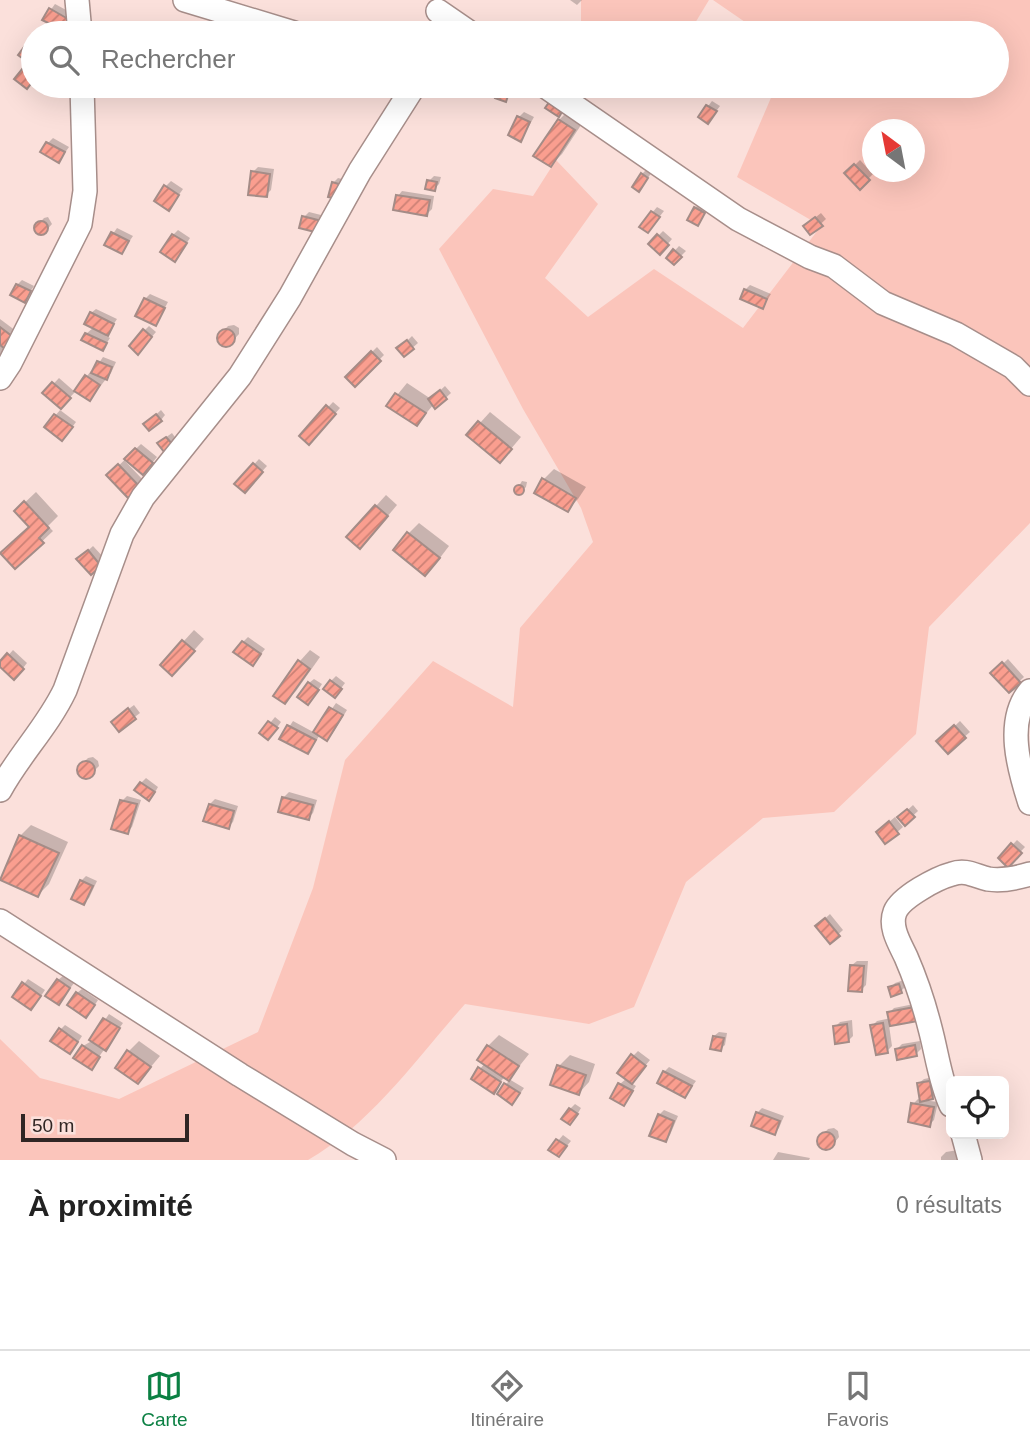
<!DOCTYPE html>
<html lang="fr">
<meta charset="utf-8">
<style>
body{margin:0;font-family:Helvetica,sans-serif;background:#f6f6f6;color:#222}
.controls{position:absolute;right:21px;bottom:21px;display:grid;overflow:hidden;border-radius:10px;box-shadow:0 7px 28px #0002}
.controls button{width:63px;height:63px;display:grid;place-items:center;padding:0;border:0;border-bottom:2px solid #e0e0e0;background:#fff;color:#222;font:35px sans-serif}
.compass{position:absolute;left:862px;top:119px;width:63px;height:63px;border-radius:50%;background:#fff;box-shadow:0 7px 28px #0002;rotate:328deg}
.scale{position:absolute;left:21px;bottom:18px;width:168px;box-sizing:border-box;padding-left:7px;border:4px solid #302624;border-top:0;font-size:19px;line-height:24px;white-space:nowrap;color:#302624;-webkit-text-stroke:5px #fbe0db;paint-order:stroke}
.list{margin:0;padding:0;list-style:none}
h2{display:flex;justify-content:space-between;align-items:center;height:91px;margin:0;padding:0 28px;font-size:30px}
h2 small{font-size:23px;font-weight:400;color:#767676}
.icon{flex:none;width:38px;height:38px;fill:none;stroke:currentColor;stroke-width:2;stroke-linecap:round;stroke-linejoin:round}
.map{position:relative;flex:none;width:1030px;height:1160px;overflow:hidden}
.search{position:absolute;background:#fff;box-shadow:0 7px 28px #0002;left:21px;right:21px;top:21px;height:77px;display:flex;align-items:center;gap:18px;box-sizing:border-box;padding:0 24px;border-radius:38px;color:#767676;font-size:26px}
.sheet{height:189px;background:#fff}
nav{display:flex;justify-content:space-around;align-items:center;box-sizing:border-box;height:98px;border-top:2px solid #e0e0e0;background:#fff;font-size:19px;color:#767676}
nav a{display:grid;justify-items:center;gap:4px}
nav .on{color:#0b8043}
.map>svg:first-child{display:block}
.grass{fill:#fbc5bb;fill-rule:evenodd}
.shadow{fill:#0003}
.building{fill:url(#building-hatch);stroke:#a48c87;stroke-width:2}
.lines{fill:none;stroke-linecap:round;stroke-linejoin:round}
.street-casing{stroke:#a78e8a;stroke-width:26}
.street{stroke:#fff;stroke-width:23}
</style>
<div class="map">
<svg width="1030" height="1160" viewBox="0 0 1030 1160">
<defs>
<pattern id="building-hatch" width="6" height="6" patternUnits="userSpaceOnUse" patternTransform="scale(1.75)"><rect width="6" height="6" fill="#fa9e8f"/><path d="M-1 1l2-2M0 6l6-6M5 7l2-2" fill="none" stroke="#cb8175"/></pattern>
</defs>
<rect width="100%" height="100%" fill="#fbe0db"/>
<!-- grass -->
<g class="grass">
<path d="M581,0H709L689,33H591L581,22Z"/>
<path d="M713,0H1030V523L929,627L916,734L834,812L763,818L686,882L634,1007L589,1024L465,1004C417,1058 371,1124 308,1160H0V1039L40,1078L119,1099L258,1032L313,888L345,760L433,661L513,707L520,628L593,542L581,508L523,409L439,249L493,189L533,196L556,160L598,204L545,278L588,317L654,269L743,328L821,226L737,177L776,86H997V33H761ZM872,130H914V172H872Z"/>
</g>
<!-- shadow -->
<g class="shadow">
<path d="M570,0H582L577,5Z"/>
<path d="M55,4L79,17L67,33L44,19Z"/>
<path d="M734,28L743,33H729Z"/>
<path d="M33,39V64L21,55Z"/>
<path d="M29,65L33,68V80L27,86L24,70Z"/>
<path d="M500,86H514L511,95L506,100L497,97Z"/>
<path d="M712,101L720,106L708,122L700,117Z"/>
<path d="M570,109L585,119L562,154L551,165L536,155L559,120Z"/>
<path d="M524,112L534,117L521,140L519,117Z"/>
<path d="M53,138L69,147L59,161L48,143Z"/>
<path d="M860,160L873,174L860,187L847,173Z"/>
<path d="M258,167L274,169L271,190L266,195L253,172Z"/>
<path d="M647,169L652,172L643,185L642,174Z"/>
<path d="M434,176L441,177L439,184L434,189L429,181Z"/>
<path d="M338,178L346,180L343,193L333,183Z"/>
<path d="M171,181L183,189L169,209L166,186Z"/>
<path d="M402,191L434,196L432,209L427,214L398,196Z"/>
<path d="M700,203L708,208L697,224L695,208Z"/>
<path d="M657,207L664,211L652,226H641Z"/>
<path d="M309,212L321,215L318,228L304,217Z"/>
<path d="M821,213L826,219L811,233V221Z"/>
<path d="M48,217L52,224L44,233H40L36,227L44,218Z"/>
<path d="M117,228L133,236L122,252L106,244Z"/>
<path d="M178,230L190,238L179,255L173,235Z"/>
<path d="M663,231L672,239L660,253L650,244Z"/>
<path d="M679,246L686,251L674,263L668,258Z"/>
<path d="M22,280L34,286L24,301L17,285Z"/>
<path d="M750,285L771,294L763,307L745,290Z"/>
<path d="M150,294L168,302L156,324L145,299Z"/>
<path d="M96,309L117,319L106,336L110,338L103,349L86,334L94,327L91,313Z"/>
<path d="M0,319L16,331L0,355Z"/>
<path d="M234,325L239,328V334L230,344L224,345L220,342L219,336L228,326Z"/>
<path d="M149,326L156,332L143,347L144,331Z"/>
<path d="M412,336L418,343L404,355V344Z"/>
<path d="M377,347L384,355L355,384L347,377Z"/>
<path d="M103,357L116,362L111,373L94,394L77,391L87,376L91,371L93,372Z"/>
<path d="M59,378L75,392L61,407L45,393Z"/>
<path d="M407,383L431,399L445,386L451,393L436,407L434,404L417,424L389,405Z"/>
<path d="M333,402L340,408L314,438L301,436Z"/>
<path d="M60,410L76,422L67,434L46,427Z"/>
<path d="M161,410L165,415L161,420H150Z"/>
<path d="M490,412L521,437L510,450L469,435Z"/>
<path d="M172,433L177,440L173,445L165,438Z"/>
<path d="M141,444L157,457L148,468L127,459L125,461L144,481L128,496L109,475Z"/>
<path d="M259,459L267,466L244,491L236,484Z"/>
<path d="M554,469L586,487L578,499L568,510L544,479Z"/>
<path d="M522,481L527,482L526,487L521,492L516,491Z"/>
<path d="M36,492L58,516L48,526L53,531L15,567L31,527L16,511Z"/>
<path d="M386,495L397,505L371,536L376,506Z"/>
<path d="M419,523L449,546L436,563L409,533Z"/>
<path d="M93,546L105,559L91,573L79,559Z"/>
<path d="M194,630L204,639L183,663L162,665Z"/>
<path d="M248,637L265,649L253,664L243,642Z"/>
<path d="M13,650L27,663L19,673L0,665Z"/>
<path d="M310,650L320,657L296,691L285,702L275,695L300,661Z"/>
<path d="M1008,659L1024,677L1009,691L993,673Z"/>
<path d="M336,676L345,683L339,691L331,681Z"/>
<path d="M314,679L322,684L313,698L309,683Z"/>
<path d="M336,703L347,710L332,734L327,739L320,735L308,752L282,738L293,721L315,733Z"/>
<path d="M134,705L140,713L119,729L118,717Z"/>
<path d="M275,717L281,722L273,733H262Z"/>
<path d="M960,721L970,732L948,751L939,741Z"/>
<path d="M93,757L98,761L99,766L89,776L84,777L79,774L78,768L88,758Z"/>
<path d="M146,778L158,787L154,794L141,783Z"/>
<path d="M289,792L317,800L313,813L308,818L280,810L284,797Z"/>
<path d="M127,796L141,800L132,827L127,832L122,801Z"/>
<path d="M215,799L238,806L233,822L228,827L210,804Z"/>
<path d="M913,805L918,811L905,823L900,817Z"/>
<path d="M895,817L903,827L886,842L883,827Z"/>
<path d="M31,825L68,842L49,884L38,895L20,836Z"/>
<path d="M1017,840L1025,847L1008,865L1000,858Z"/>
<path d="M86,876L97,881L89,898L84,903L81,881Z"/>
<path d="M830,914L843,930L831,941L817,926Z"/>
<path d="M857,961H868L866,985L861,990L852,965Z"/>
<path d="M63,976L74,983L63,998L58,980Z"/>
<path d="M28,979L45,990L36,1003L24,984Z"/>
<path d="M904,980L906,986L901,991L890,988L895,983Z"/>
<path d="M82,989L98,1000L91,1011L77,993Z"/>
<path d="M919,1003L917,1019L889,1025L892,1046L887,1051L872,1026L877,1021L891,1018L889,1013L894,1008Z"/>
<path d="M109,1014L123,1023L91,1068L83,1046L90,1042Z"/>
<path d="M852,1020L853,1036L848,1041L835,1027L840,1022Z"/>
<path d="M65,1025L82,1036L75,1047L60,1030Z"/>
<path d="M719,1032L727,1033L725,1045L720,1049L714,1036Z"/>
<path d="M499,1035L529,1054L509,1079L524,1088L517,1098L506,1084L510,1080L505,1076L493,1092L480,1069L485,1063L488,1046Z"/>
<path d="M139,1041L160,1056L138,1082L129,1051Z"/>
<path d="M920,1041L921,1049L916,1054L897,1049L902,1044Z"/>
<path d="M638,1051L650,1060L631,1083L636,1086L624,1104L620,1084L627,1078L633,1056Z"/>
<path d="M570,1055L595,1064L589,1082L579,1093L559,1066Z"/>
<path d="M669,1067L696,1081L685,1096L664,1072Z"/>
<path d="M934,1077L937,1093L932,1098L923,1100L938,1102L934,1120L929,1125L913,1104L918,1099L922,1100L919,1083L924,1079Z"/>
<path d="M575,1104L581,1108L575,1118L570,1109Z"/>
<path d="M762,1108L784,1116L779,1128L774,1133L757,1113Z"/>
<path d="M664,1110L678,1116L670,1135L666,1140L659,1115Z"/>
<path d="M834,1128L838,1131L839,1137L830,1148H824L819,1145V1139L828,1129Z"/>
<path d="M563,1135L571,1141L559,1155L551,1149Z"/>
<path d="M958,1150L960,1160H941V1157L946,1152Z"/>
<path d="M778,1152L810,1158L809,1160H773Z"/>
</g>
<!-- building -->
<g class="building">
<path d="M49,8L75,23L69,33L42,20Z"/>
<path d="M27,43L33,48V66L18,55Z"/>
<path d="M23,68L33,76V81L27,89L14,79Z"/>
<path d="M498,86H511L506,102L495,98Z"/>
<path d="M550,101L563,110L559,117L545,108Z"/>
<path d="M706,105L717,111L708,124L698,117Z"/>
<path d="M517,116L530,122L521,142L508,135Z"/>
<path d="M558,119L575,130L551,167L533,156Z"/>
<path d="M46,142L65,152L59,163L40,152Z"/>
<path d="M854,164L870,180L860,190L844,173Z"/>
<path d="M251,171L270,174L267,197L248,195Z"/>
<path d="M641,173L648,178L639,192L632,187Z"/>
<path d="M427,180L437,182L435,191L425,189Z"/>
<path d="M332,182L342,185L338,199L328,197Z"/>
<path d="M164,185L179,195L169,211L154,201Z"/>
<path d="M396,195L430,200L427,216L393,210Z"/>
<path d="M694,207L705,213L698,226L687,220Z"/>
<path d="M651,211L660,217L648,233L639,227Z"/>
<path d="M302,216L322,221L319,233L299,228Z"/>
<path d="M815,217L823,226L810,235L803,226Z"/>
<circle cx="41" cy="228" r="7"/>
<path d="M111,232L129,241L122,254L104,245Z"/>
<path d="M172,234L187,243L175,262L160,252Z"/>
<path d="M657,234L669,245L660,255L648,244Z"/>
<path d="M673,249L682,257L674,265L666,258Z"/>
<path d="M16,284L31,291L25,303L10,295Z"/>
<path d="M744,289L767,299L763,309L740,299Z"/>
<path d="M144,298L165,308L156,326L135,316Z"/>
<path d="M90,312L114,324L108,336L84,324Z"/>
<path d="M0,327L13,337L4,348L0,345Z"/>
<circle cx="226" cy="338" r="9"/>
<path d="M143,329L152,337L138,355L129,346Z"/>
<path d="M85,333L107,343L103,351L81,340Z"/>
<path d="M407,340L414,349L404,357L396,348Z"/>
<path d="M371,351L381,361L355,387L345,377Z"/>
<path d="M97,361L112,367L107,380L91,373Z"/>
<path d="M85,375L100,385L90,401L74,391Z"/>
<path d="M52,382L71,398L61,409L42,393Z"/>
<path d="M440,390L447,399L435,409L428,399Z"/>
<path d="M395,393L426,413L417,426L386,406Z"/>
<path d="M326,405L336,414L309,445L299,436Z"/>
<path d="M54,414L73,427L62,441L44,427Z"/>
<path d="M156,414L162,421L149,431L143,424Z"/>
<path d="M478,421L512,449L500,463L466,435Z"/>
<path d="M166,437L174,446L165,453L157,443Z"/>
<path d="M135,448L153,463L143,475L124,459Z"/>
<path d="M253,463L263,472L245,493L234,484Z"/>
<path d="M118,464L140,487L128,498L106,475Z"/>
<path d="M542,478L576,498L568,512L534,493Z"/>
<circle cx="519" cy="490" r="5"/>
<path d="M24,501L49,528L39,538L44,543L15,569L0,553L29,527L14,511Z"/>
<path d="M375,505L388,516L360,549L346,537Z"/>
<path d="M407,532L440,558L425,576L393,550Z"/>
<path d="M88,550L101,566L91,575L76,559Z"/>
<path d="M182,640L195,651L172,676L160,665Z"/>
<path d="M242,641L261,654L253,666L233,652Z"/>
<path d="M7,653L24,669L14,680L0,667V661Z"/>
<path d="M298,660L310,669L285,704L273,696Z"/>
<path d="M1002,662L1021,683L1009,693L990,673Z"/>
<path d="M330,680L342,689L335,698L323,689Z"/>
<path d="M308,682L319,690L308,705L297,697Z"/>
<path d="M329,707L343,715L327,741L313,732Z"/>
<path d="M128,708L136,719L119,732L111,722Z"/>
<path d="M268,721L278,728L268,740L259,733Z"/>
<path d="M287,725L316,740L308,754L279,739Z"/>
<path d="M954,725L966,738L948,754L936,741Z"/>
<circle cx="86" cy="770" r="9"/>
<path d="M140,782L155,792L149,801L134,790Z"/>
<path d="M282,797L313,805L309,820L278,812Z"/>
<path d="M120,800L137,804L128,834L111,829Z"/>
<path d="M209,804L234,811L229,829L203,821Z"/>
<path d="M907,809L915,817L905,826L897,817Z"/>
<path d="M889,821L899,834L885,844L876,832Z"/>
<path d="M19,835L59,853L38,897L0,880Z"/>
<path d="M1011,843L1022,853L1008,868L998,858Z"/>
<path d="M80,880L93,886L84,905L71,899Z"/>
<path d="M825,918L840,936L830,944L815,926Z"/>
<path d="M850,965L864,966L862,992L848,991Z"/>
<path d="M57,979L70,988L59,1005L45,996Z"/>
<path d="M22,982L41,996L31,1010L12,997Z"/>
<path d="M899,984L902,993L891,997L888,987Z"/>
<path d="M76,992L95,1005L86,1018L67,1005Z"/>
<path d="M915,1007L918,1021L890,1026L887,1012Z"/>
<path d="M103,1018L120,1028L106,1051L89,1040Z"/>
<path d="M883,1023L888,1053L876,1055L870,1025Z"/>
<path d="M847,1024L849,1042L835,1044L833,1026Z"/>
<path d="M59,1028L78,1042L70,1054L50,1041Z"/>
<path d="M713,1036L724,1038L721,1051L710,1049Z"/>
<path d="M82,1045L100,1057L92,1070L73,1058Z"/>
<path d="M487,1045L519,1066L509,1081L477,1060Z"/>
<path d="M915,1045L917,1056L897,1060L895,1049Z"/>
<path d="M127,1050L151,1067L138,1084L115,1068Z"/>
<path d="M631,1054L646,1066L632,1084L617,1073Z"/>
<path d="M557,1065L586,1075L579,1095L550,1085Z"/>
<path d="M478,1067L501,1082L494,1094L471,1079Z"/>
<path d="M663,1071L692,1086L685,1098L657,1083Z"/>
<path d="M930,1081L933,1099L920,1102L917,1083Z"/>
<path d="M504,1083L520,1093L512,1105L497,1094Z"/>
<path d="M618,1083L633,1091L624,1106L610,1098Z"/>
<path d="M911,1103L934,1107L930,1127L908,1122Z"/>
<path d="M569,1108L578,1114L570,1125L561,1119Z"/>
<path d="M756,1112L780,1121L775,1135L751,1126Z"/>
<path d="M658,1114L674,1121L666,1142L649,1136Z"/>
<circle cx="826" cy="1141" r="9"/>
<path d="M556,1139L567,1146L559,1157L548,1150Z"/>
</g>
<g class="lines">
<!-- street casing -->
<g class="street-casing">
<g id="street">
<path d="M77,0L80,33"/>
<path d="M185,0L294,33"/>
<path d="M438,11L470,33"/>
<path d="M545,86L738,219L810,257L834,266L883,303L956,334L1013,367L1030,384"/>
<path d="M0,378L10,363L80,224L85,191L82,86"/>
<path d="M1030,691C1005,721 1019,769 1030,803"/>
<path d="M0,790C19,755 48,726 65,690L122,534L143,497L240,376L290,297L360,171L414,86"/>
<path d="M0,921L240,1075L353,1144L384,1160"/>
<path d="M951,1105C940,1081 937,1054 930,1028C924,1004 916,980 906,957C900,944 889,927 895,912C901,897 937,878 952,874C966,869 975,876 988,879C1002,881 1017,878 1030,874"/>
<path d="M963,1134L970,1160"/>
</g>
</g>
<!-- street -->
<use href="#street" class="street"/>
</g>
</svg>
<div class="controls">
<button><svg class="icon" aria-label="locate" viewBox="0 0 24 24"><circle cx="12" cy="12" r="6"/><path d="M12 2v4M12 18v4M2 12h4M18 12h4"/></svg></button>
</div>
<svg class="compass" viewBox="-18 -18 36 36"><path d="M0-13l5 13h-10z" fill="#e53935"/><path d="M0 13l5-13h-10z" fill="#767676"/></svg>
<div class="scale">50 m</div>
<div class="search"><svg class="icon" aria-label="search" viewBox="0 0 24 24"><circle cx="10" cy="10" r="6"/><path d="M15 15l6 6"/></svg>Rechercher</div>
</div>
<section class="sheet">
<h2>À proximité<small>0 résultats</small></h2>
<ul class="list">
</ul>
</section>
<nav>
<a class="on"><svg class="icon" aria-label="map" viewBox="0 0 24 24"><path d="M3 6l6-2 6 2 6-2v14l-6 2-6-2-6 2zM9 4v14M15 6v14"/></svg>Carte</a>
<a><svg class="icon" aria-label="directions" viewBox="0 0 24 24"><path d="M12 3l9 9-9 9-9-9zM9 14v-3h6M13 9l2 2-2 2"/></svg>Itinéraire</a>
<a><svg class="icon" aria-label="saved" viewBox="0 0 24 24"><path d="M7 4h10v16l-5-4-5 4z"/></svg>Favoris</a>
</nav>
